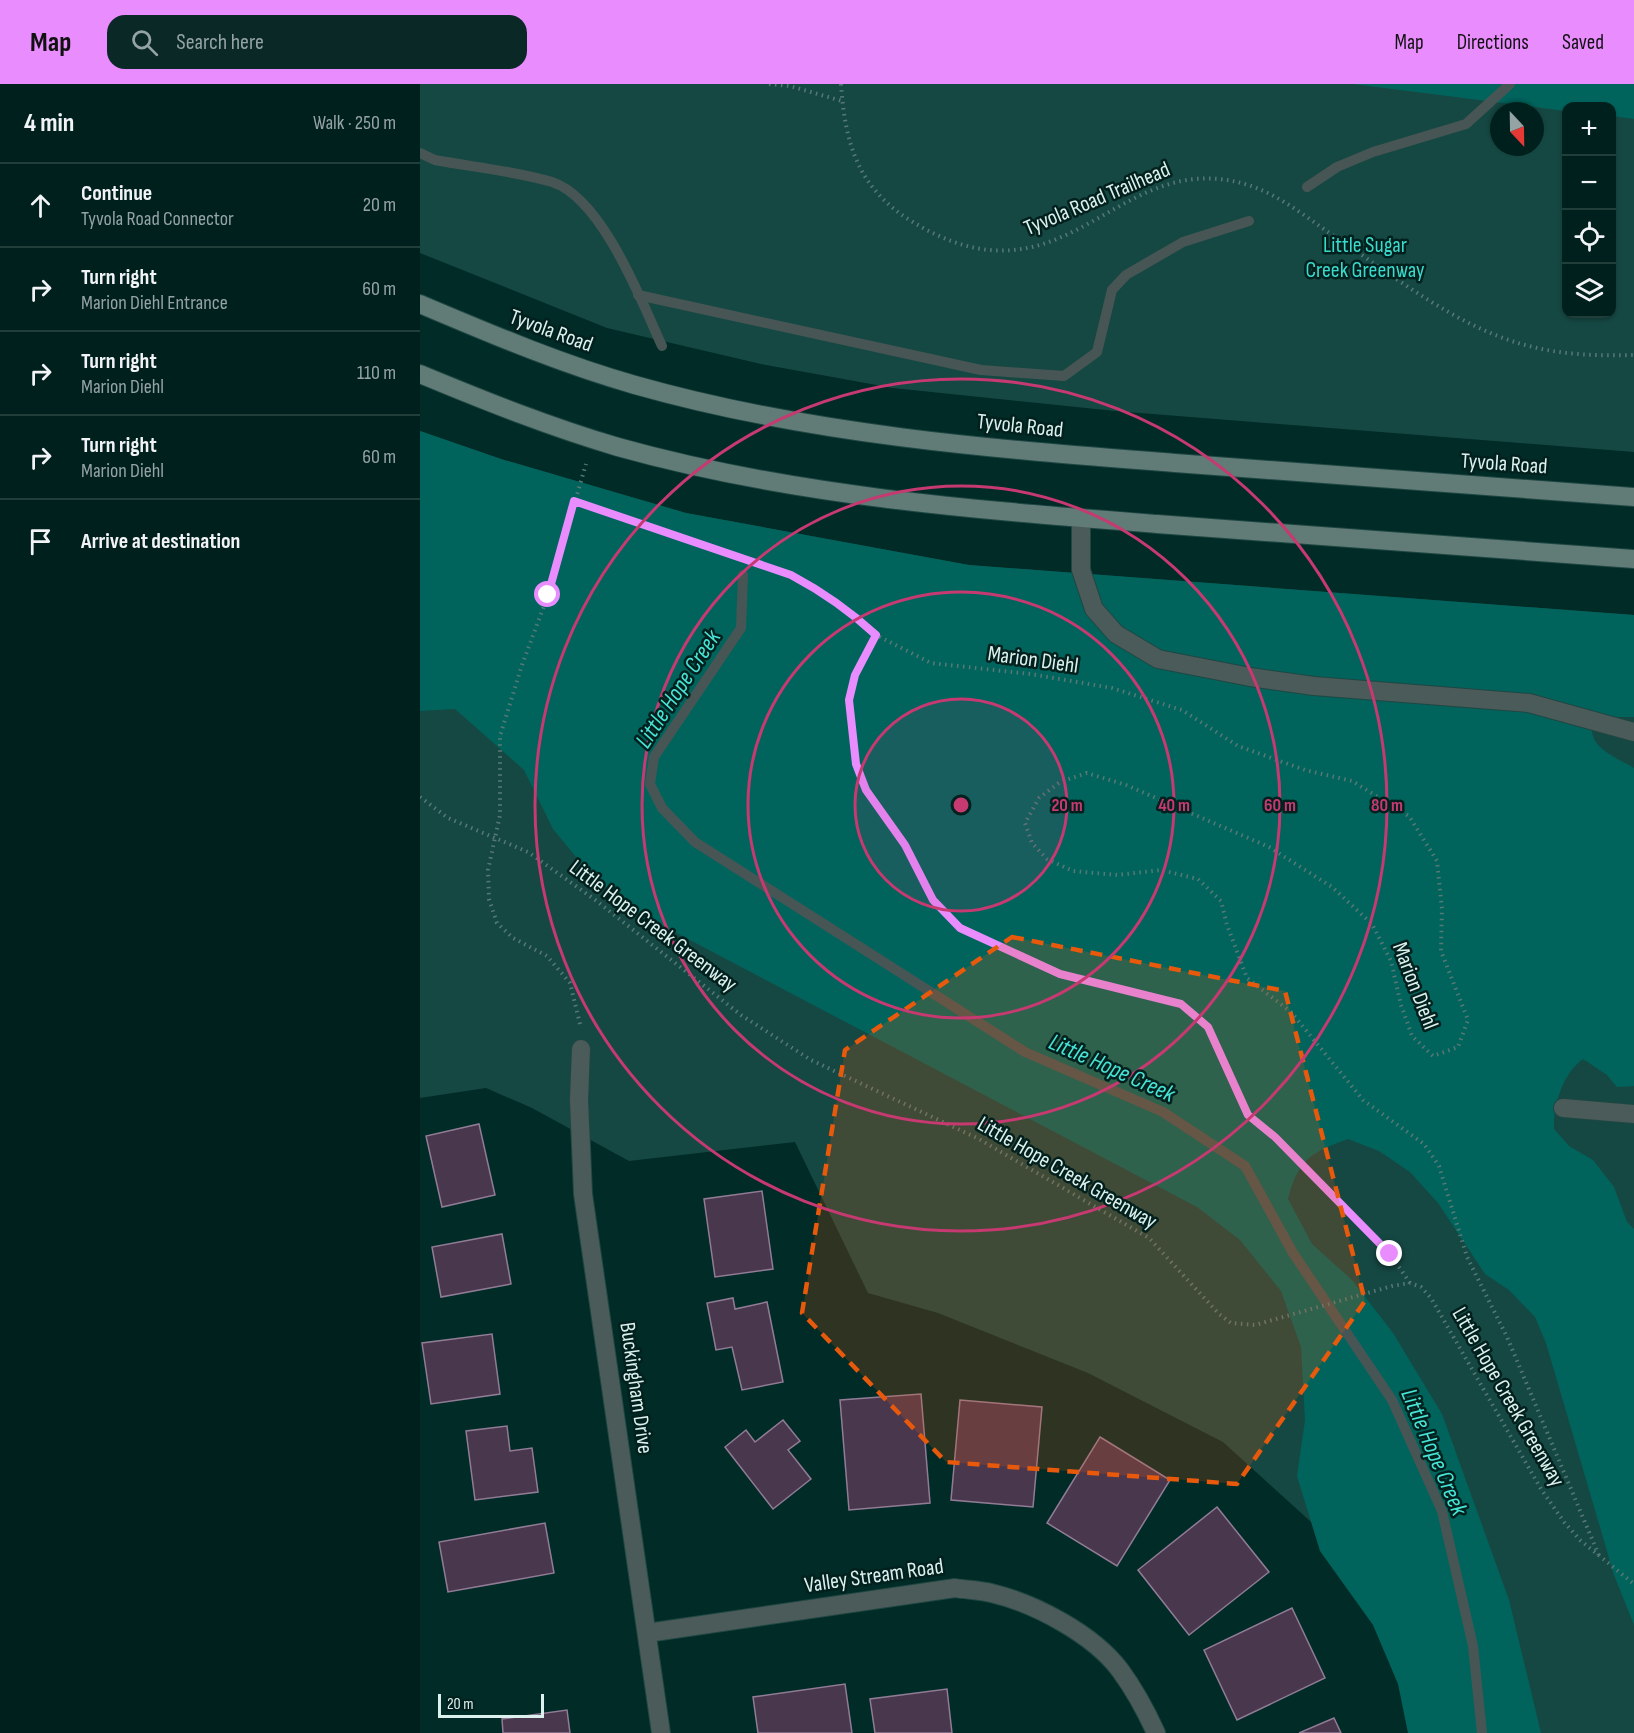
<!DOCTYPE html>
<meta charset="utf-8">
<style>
body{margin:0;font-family:"Sofia Sans Condensed",sans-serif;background:#0a2826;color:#f1f3f6}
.controls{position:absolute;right:18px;top:18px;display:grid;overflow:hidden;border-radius:12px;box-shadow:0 2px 4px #0004}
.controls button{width:54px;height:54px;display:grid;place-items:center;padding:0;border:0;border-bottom:2px solid #223e3b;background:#00201d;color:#f1f3f6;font:30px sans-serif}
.compass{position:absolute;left:1070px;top:18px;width:54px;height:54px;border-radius:50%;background:#00201d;box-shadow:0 2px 4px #0004;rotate:158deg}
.scale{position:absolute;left:18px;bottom:15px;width:106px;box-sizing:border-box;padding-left:6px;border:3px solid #dcf1ee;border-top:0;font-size:16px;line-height:21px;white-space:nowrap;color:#dcf1ee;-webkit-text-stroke:4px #02201d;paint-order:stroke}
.stop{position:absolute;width:18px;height:18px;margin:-14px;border:4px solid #e98dfe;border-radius:50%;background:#fff}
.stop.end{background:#e98dfe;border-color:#fff;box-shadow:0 2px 6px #0008}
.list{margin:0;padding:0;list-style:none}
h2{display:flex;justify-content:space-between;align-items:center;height:78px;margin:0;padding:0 24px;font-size:26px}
h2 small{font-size:20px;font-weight:400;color:#95a3a4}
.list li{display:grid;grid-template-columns:39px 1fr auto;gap:18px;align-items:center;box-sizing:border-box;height:84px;padding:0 24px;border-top:2px solid #223e3b}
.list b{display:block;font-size:22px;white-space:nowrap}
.list p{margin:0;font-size:20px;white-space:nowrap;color:#95a3a4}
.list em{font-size:20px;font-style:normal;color:#95a3a4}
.icon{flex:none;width:33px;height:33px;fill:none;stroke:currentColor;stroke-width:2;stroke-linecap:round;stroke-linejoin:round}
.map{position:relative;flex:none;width:1214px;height:1649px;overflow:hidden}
header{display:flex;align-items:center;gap:36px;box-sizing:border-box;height:84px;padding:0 30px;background:#e98dfe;color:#111}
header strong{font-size:28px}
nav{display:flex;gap:33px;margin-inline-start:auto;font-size:21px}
.search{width:420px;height:54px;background:#0a2826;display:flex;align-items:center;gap:15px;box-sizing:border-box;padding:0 21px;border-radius:18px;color:#95a3a4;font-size:22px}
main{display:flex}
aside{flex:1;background:#00201d}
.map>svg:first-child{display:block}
.green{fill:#164843;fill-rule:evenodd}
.forest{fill:#00645d}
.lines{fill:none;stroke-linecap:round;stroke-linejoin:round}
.stream{stroke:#475655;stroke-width:10}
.building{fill:#49374e;stroke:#917c96;stroke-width:1.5}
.service-casing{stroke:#1f4743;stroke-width:20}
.minor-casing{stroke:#1f4743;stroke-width:20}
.secondary-casing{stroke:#1f4743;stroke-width:20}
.path{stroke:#577976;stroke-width:4;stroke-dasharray:1.5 4.5;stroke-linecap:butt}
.service{stroke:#4b5b59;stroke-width:18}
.minor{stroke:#4b5b59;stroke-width:18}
.secondary{stroke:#617b77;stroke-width:18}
.route{stroke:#e98dfe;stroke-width:8}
.marked{fill:#e8590c;fill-opacity:0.2;stroke:#e8590c;stroke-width:4.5;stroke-dasharray:12 8;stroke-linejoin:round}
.ring{fill:none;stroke:#c63971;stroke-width:3}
.labels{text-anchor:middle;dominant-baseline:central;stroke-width:5;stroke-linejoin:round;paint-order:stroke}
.street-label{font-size:22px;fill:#dcf1ee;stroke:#02201d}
.park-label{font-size:22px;fill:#3adbcd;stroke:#02201d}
.water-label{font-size:24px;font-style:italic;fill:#47e4d6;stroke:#02201d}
.centre{fill:#c63971;stroke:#02201d;stroke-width:3}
.ring-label{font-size:18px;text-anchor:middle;font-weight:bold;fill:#c63971;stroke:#02201d;stroke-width:5;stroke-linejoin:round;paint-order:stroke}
</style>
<header>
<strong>Map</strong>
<div class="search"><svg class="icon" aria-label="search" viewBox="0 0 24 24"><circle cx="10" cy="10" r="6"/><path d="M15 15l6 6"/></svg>Search here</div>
<nav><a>Map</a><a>Directions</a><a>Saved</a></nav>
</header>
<main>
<aside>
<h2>4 min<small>Walk · 250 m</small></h2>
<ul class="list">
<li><svg class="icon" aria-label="ahead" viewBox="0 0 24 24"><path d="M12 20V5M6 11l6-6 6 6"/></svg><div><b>Continue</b><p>Tyvola Road Connector</p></div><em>20 m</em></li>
<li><svg class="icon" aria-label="right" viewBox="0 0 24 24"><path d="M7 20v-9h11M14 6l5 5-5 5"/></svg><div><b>Turn right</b><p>Marion Diehl Entrance</p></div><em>60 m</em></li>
<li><svg class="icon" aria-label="right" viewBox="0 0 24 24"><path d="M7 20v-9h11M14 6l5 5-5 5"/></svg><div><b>Turn right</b><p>Marion Diehl</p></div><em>110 m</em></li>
<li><svg class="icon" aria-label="right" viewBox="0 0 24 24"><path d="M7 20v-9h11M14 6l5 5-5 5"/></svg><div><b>Turn right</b><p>Marion Diehl</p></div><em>60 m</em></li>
<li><svg class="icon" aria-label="arrive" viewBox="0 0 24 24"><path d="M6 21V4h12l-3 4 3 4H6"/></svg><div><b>Arrive at destination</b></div></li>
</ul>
</aside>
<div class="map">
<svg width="1214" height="1649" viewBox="0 0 1214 1649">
<rect width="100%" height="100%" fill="#002b27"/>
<!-- green -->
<g class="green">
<path d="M0,0H1046L1214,22V368L695,327L473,304L341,280L187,244L0,169ZM1146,22H1192V230H1146ZM1079,27H1115V63H1079Z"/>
<path d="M0,347L81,375L266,429L549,481L1214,531V1649H1019L922,1466L803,1358L668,1289L518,1229L448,1209L375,1058L209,1077L112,1024L66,1004L0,1014Z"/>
</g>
<!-- forest -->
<g class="forest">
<path d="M933,0H1214V35L1192,32V22H1146V27Z"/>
<path d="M0,347L81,375L266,429L549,481L1214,531V633H1192L1172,643C1170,665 1198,674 1214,684V1002L1197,1003L1187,991L1163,975C1143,989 1133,1021 1134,1045L1149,1062L1173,1076L1194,1103L1207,1138L1214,1145V1541L1194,1491L1126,1259L1115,1233L1089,1206L1065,1190L1018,1119L990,1088L959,1067L928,1055C891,1068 878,1076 868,1115L892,1160L932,1196L973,1249L1022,1330L1089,1516L1121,1649H988L978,1600L953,1541L900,1467L877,1392L885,1336L881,1263L861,1207L820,1156L777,1123L211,825L165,784L133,745L104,686L35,625L0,627Z"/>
</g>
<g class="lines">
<!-- stream -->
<g class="stream">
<path d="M0,69L15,76C53,83 95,87 132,98C182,114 221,216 242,262"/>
<path d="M887,103L917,83L953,68L1046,40L1090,0"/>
<path d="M218,211L561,286L644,292L677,268L692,206L706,191L763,158L829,137"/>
<path d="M323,491L321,544L234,673L230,700L242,724L275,758L605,968L743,1028L825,1082L873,1169L972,1316L1022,1427L1053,1562L1062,1649"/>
</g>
</g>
<!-- building -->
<g class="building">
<path d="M59,1040L75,1111L22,1123L6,1052Z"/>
<path d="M342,1107L353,1185L295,1193L284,1115Z"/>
<path d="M82,1150L91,1200L21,1213L12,1163Z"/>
<path d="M313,1214L315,1225L347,1218L363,1298L322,1306L312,1263L296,1266L287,1219Z"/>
<path d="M72,1250L80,1310L11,1320L2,1259Z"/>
<path d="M501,1310L510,1419L429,1426L420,1316Z"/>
<path d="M540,1316L622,1323L613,1423L531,1416Z"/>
<path d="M363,1336L380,1357L368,1366L391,1395L353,1425L305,1363L326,1346L335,1358Z"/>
<path d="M87,1342L90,1367L112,1364L118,1408L55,1416L46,1347Z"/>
<path d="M680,1353L750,1396L697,1482L627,1439Z"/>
<path d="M797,1423L849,1488L769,1551L718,1486Z"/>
<path d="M125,1439L134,1489L28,1508L19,1458Z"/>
<path d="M872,1524L905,1594L817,1636L784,1566Z"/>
<path d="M425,1600L432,1649H338L333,1613Z"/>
<path d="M527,1605L532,1649H455L450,1615Z"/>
<path d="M147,1626L150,1649H83L82,1635Z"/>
<path d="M914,1634L921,1649H879Z"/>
</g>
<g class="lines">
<!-- service casing -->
<g class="service-casing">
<g id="service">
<path d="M661,434V486L674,525L696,550L738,575L830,593L894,602L1109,619L1214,648"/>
<path d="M1143,1024L1214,1030"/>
</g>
</g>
<!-- minor casing -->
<g class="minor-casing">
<g id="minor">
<path d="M161,965L159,1016L163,1110L241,1649"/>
<path d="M227,1549L535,1504C547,1506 560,1506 571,1509C614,1519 673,1550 700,1586C714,1605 726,1627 736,1649"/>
</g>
</g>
<!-- secondary casing -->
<g class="secondary-casing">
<g id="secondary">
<path d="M0,220C71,250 141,280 215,301C391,351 574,365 755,379C908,391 1061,402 1214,413"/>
<path d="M0,290C65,317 130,343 198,363C373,412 557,426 737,440C896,451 1055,463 1214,475"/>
</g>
</g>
<!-- path -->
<g class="path">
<path d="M349,0L370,2L422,17"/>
<path d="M421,0C425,58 437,102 488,135C647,236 694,59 828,101C860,111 887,134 914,152C974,192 1035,242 1105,261C1141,271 1177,272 1214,271"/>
<path d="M154,417L371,491C403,508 429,526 456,551"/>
<path d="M0,713L28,734L108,768L174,815L321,931L391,976L557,1054L729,1154L799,1230L811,1239L835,1241L972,1202L990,1199L1001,1203L1011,1214L1121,1405L1144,1438L1160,1456L1214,1500"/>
<path d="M160,940L150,899L127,872L93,854L77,839L69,815L68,786L80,731V652L102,581L128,511L166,380"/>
<path d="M990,1199L970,1170L855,1053L828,1031L788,943L761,920L640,890L540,844L513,816L485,761L446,706L436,680L429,616L435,591L456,551L511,579L610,590L692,604L762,626L818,662L885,686L932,697L989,732L1017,777L1022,825L1021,867L1048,936L1038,963L1013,972L992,952L981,921L971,877L952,840L912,803L849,763L706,701L667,689L640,698L619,714L605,739L612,759L627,775L653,787L697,791L741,786L778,795L801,817L807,841L827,894L871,928L943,1016L1004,1060L1019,1082L1047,1173L1087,1253L1180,1474"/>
</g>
<!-- service -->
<use href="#service" class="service"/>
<!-- minor -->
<use href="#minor" class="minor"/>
<!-- secondary -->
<use href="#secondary" class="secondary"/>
</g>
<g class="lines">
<!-- route -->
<path class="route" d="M128,511L154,417L371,491C403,508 429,526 456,551L435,591L429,616L436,680L446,706L485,761L513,816L540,844L640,890L761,920L788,943L828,1031L855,1053L970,1170"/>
</g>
<!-- marked area -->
<path class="marked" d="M592,853L865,907L945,1217L817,1400L526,1378L382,1229L425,966Z"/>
<!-- distance rings -->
<circle cx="541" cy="721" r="106" fill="#c63971" fill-opacity=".12"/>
<g class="ring">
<circle cx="541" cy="721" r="106"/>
<circle cx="541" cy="721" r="213"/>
<circle cx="541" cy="721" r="319"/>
<circle cx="541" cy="721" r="426"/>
</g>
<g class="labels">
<!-- street labels -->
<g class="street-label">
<text transform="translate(677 115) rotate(-23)">Tyvola Road Trailhead</text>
<text transform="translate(131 247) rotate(20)">Tyvola Road</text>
<text transform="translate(600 342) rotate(6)">Tyvola Road</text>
<text transform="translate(1084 380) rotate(4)">Tyvola Road</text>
<text transform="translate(613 576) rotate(8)">Marion Diehl</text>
<text transform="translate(233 842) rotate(37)">Little Hope Creek Greenway</text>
<text transform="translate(995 902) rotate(69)">Marion Diehl</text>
<text transform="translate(647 1089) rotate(30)">Little Hope Creek Greenway</text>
<text transform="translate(216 1304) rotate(82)">Buckingham Drive</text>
<text transform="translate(1088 1313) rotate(60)">Little Hope Creek Greenway</text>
<text transform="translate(454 1492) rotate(-8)">Valley Stream Road</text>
</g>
<!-- park labels -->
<g class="park-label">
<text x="945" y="161">Little Sugar<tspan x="945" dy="25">Creek Greenway</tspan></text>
</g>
<!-- water labels -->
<g class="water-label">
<text transform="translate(258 605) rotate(-57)">Little Hope Creek</text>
<text transform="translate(692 984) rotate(24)">Little Hope Creek</text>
<text transform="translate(1014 1368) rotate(67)">Little Hope Creek</text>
</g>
</g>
<circle cx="541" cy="721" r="9" class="centre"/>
<g class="ring-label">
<text x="647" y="727">20 m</text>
<text x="754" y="727">40 m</text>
<text x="860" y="727">60 m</text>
<text x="967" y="727">80 m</text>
</g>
</svg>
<div class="controls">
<button>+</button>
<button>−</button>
<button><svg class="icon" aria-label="locate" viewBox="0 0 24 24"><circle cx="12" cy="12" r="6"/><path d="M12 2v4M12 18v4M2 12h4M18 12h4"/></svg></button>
<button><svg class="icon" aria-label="layers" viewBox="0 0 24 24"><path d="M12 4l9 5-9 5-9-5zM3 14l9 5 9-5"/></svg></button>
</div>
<svg class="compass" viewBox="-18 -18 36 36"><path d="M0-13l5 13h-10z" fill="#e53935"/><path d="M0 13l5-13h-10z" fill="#95a3a4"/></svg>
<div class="scale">20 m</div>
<div class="stop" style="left:128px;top:511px"></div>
<div class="stop end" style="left:970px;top:1170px"></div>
</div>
</main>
